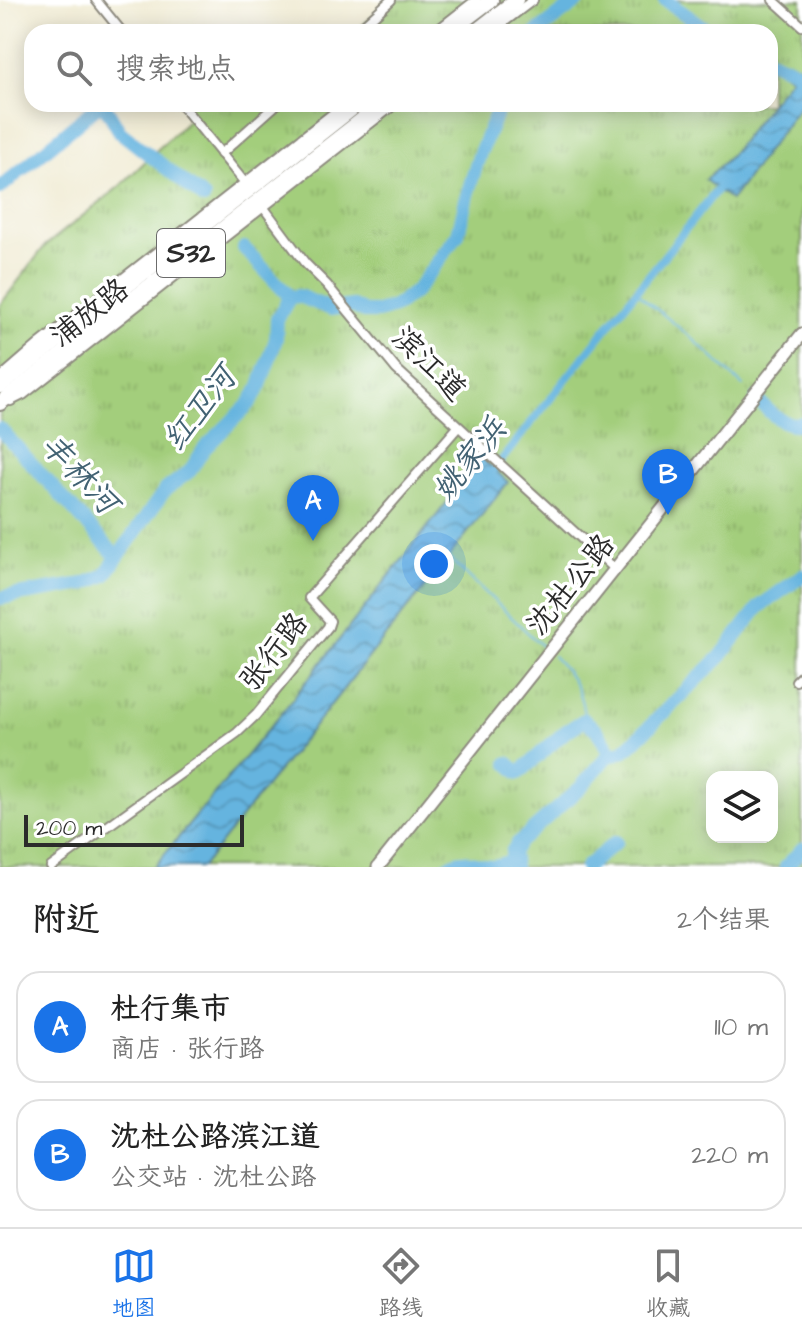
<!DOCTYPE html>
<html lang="zh">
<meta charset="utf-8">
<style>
body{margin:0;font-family:"Architects Daughter","LXGW WenKai TC",sans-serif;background:#f2f2f2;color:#222}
.controls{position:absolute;right:24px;bottom:24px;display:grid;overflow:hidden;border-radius:16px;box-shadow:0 4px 20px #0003}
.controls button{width:72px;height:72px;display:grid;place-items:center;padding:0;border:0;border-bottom:2px solid #e0e0e0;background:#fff;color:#222;font:40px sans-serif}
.scale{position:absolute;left:24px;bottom:20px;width:220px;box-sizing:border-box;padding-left:8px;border:4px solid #2b2b2b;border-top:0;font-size:22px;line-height:28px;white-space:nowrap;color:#2b2b2b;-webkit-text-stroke:6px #fff;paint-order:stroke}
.you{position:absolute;left:434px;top:564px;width:28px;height:28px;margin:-20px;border:6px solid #fff;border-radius:50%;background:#1a73e8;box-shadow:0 0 0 12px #1a73e833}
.badge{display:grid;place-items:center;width:52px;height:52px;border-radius:50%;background:#1a73e8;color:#fff;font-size:26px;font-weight:700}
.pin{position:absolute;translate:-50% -66px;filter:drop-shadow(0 2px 4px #0008)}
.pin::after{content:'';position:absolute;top:42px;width:28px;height:24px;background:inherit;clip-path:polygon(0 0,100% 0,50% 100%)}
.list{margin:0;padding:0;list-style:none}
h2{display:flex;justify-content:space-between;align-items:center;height:104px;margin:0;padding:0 32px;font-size:34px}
h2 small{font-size:26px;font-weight:400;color:#767676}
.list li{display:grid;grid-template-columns:52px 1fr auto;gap:24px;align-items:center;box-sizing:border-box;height:112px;margin:0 16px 16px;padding:0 16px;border:2px solid #e0e0e0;border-radius:24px}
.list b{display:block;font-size:30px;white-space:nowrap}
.list p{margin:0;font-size:26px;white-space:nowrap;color:#767676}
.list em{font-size:26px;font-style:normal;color:#767676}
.icon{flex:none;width:44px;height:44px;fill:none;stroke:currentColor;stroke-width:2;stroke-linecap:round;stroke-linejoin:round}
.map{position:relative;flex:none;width:802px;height:867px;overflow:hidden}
.search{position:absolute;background:#fff;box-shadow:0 4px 20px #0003;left:24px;right:24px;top:24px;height:88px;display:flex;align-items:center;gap:20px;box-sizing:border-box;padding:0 28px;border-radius:24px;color:#767676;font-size:30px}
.sheet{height:360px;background:#fff}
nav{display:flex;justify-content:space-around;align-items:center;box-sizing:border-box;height:112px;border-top:2px solid #e0e0e0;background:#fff;font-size:22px;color:#767676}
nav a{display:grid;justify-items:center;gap:4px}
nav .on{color:#1a73e8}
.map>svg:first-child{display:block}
.grass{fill:url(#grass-tufts);stroke:#677c53;stroke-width:2;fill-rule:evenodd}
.water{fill:url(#water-waves);stroke:#487085;stroke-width:2}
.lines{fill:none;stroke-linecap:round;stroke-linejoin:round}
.stream{stroke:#65b4df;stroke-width:2}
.canal{stroke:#65b4df;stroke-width:8}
.river{stroke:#65b4df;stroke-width:14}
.street-casing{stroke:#8e8b7f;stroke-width:12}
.secondary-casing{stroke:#8e8b7f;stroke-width:15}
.highway-casing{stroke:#8e8b7f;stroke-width:18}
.street{stroke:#fff;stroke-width:8}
.secondary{stroke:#fff;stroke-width:11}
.highway{stroke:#fff;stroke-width:14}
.labels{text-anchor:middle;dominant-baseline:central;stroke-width:7;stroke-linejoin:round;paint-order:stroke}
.shield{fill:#fff;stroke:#6b6b6b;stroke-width:2}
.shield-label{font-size:28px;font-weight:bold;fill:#2b2b2b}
.street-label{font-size:30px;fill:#2b2b2b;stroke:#fff}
.water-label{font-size:32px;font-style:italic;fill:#426273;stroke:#fff}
</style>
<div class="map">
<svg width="802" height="867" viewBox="0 0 802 867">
<defs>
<pattern id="grass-tufts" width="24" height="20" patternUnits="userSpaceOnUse" patternTransform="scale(2)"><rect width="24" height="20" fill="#a3ce7b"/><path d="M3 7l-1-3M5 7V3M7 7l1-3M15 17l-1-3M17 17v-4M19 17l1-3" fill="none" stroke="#8cb16a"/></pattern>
<pattern id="water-waves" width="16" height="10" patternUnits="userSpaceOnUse" patternTransform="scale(2)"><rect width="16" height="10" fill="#65b4df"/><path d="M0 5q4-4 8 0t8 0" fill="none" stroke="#5393b5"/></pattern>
</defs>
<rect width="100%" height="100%" fill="#fff"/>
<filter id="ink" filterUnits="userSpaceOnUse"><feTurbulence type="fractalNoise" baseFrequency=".0125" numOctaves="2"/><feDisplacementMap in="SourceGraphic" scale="16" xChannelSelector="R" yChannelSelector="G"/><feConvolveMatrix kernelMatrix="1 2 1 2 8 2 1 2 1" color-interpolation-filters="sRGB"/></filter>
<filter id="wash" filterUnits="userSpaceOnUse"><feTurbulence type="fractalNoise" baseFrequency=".006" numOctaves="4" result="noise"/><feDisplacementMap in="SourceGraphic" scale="32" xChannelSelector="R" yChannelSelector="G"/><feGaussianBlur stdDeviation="1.8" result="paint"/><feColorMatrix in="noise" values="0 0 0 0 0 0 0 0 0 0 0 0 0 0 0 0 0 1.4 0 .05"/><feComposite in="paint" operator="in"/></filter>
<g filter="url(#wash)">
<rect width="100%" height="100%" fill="#f0ebd3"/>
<!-- grass -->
<path class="grass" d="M391,0H802V867H0V305L45,246L120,186L191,117L181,104H770V32H355ZM712,777H772V837H712Z"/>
<!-- water -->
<g class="water">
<path d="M783,59L799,66L802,64V103L731,200L705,180L729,157L790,78L778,68Z"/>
<path d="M482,458L508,482L225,838L202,867H154L280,715Z"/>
</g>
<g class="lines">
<!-- stream -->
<g class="stream">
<path d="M636,292L694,340L743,386"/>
<path d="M448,557L545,649"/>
<path d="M553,656C571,674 584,694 584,720"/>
</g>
<!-- canal -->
<path class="canal" d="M488,477L724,181"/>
<!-- river -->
<g class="river">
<path d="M665,0L710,32"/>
<path d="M537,32L580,0"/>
<path d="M770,60L802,74"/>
<path d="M101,104L108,111L120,132L204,198"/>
<path d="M0,188L100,104"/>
<path d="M244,248L290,297"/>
<path d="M757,399C769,412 784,428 802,423"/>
<path d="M0,429L117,557"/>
<path d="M0,598L84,584L105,575L165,490L190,471L204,449L249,404L259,388L269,360L276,339L277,319L290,297L299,296L331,309L353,306L364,312H378L394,307L416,291L458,234L467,195L480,153L500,104"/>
<path d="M508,763L519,773L565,732L584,720L596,729L612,754"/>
<path d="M447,867C466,854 474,866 492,866C498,866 507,862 512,861"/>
<path d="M514,867L512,852L518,843L580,788L607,757L625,750L634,742L721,656L759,607L802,576"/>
<path d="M586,867L616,842"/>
<path d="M786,867L802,849"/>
</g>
</g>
</g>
<g filter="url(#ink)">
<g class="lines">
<!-- street casing -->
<g class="street-casing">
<g id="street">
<path d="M96,0L122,32"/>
<path d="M773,0L802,26"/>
<path d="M356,32L391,0"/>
<path d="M435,32L476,0"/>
<path d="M491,32L533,0"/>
<path d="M181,104L245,183"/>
<path d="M221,154L277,104"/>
<path d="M264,208L305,263L327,285L396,369L615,569"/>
<path d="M0,378L38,345L345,104"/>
<path d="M11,401L23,395L395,104"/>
<path d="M796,681L802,675"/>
<path d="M51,867L237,733L256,715L328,627L330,621L309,598L458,427"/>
</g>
</g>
<!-- secondary casing -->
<g class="secondary-casing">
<path id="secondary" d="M378,867L802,334"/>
</g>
<!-- highway casing -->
<g class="highway-casing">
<g id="highway">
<path d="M449,32L491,0"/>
<path d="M475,32L516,0"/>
<path d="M0,386L358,104"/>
<path d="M0,403L382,104"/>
</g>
</g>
<!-- street -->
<use href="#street" class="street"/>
<!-- secondary -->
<use href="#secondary" class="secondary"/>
<!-- highway -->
<use href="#highway" class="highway"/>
</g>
</g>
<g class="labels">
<!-- shield labels -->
<rect class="shield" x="157" y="229" width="68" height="48" rx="6"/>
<g class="shield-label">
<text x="191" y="253">S32</text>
</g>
<!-- street labels -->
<g class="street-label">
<text transform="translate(90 313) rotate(-38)">浦放路</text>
<text transform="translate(429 364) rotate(45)">滨江道</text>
<text transform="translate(571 585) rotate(-51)">沈杜公路</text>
<text transform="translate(274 652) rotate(-52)">张行路</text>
</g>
<!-- water labels -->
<g class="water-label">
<text transform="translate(200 409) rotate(-52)">红卫河</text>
<text transform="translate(470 460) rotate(-51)">姚家浜</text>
<text transform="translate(79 474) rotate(47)">丰林河</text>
</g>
</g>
</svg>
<div class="controls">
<button><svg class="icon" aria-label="layers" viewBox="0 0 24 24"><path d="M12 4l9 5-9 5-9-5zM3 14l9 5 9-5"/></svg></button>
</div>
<div class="scale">200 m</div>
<div class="you"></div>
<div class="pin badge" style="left:313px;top:541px">A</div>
<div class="pin badge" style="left:668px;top:515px">B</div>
<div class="search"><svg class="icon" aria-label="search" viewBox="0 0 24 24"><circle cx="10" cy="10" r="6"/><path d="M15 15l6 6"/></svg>搜索地点</div>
</div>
<section class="sheet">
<h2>附近<small>2个结果</small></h2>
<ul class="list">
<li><span class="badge">A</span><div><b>杜行集市</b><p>商店 · 张行路</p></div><em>110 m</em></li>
<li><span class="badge">B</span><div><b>沈杜公路滨江道</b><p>公交站 · 沈杜公路</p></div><em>220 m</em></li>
</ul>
</section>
<nav>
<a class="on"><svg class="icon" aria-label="map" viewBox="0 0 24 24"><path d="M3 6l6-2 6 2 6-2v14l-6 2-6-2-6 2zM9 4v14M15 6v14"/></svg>地图</a>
<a><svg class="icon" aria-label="directions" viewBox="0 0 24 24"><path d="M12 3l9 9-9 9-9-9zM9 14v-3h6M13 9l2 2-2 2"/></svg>路线</a>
<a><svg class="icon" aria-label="saved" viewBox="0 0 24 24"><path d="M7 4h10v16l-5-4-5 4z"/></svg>收藏</a>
</nav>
